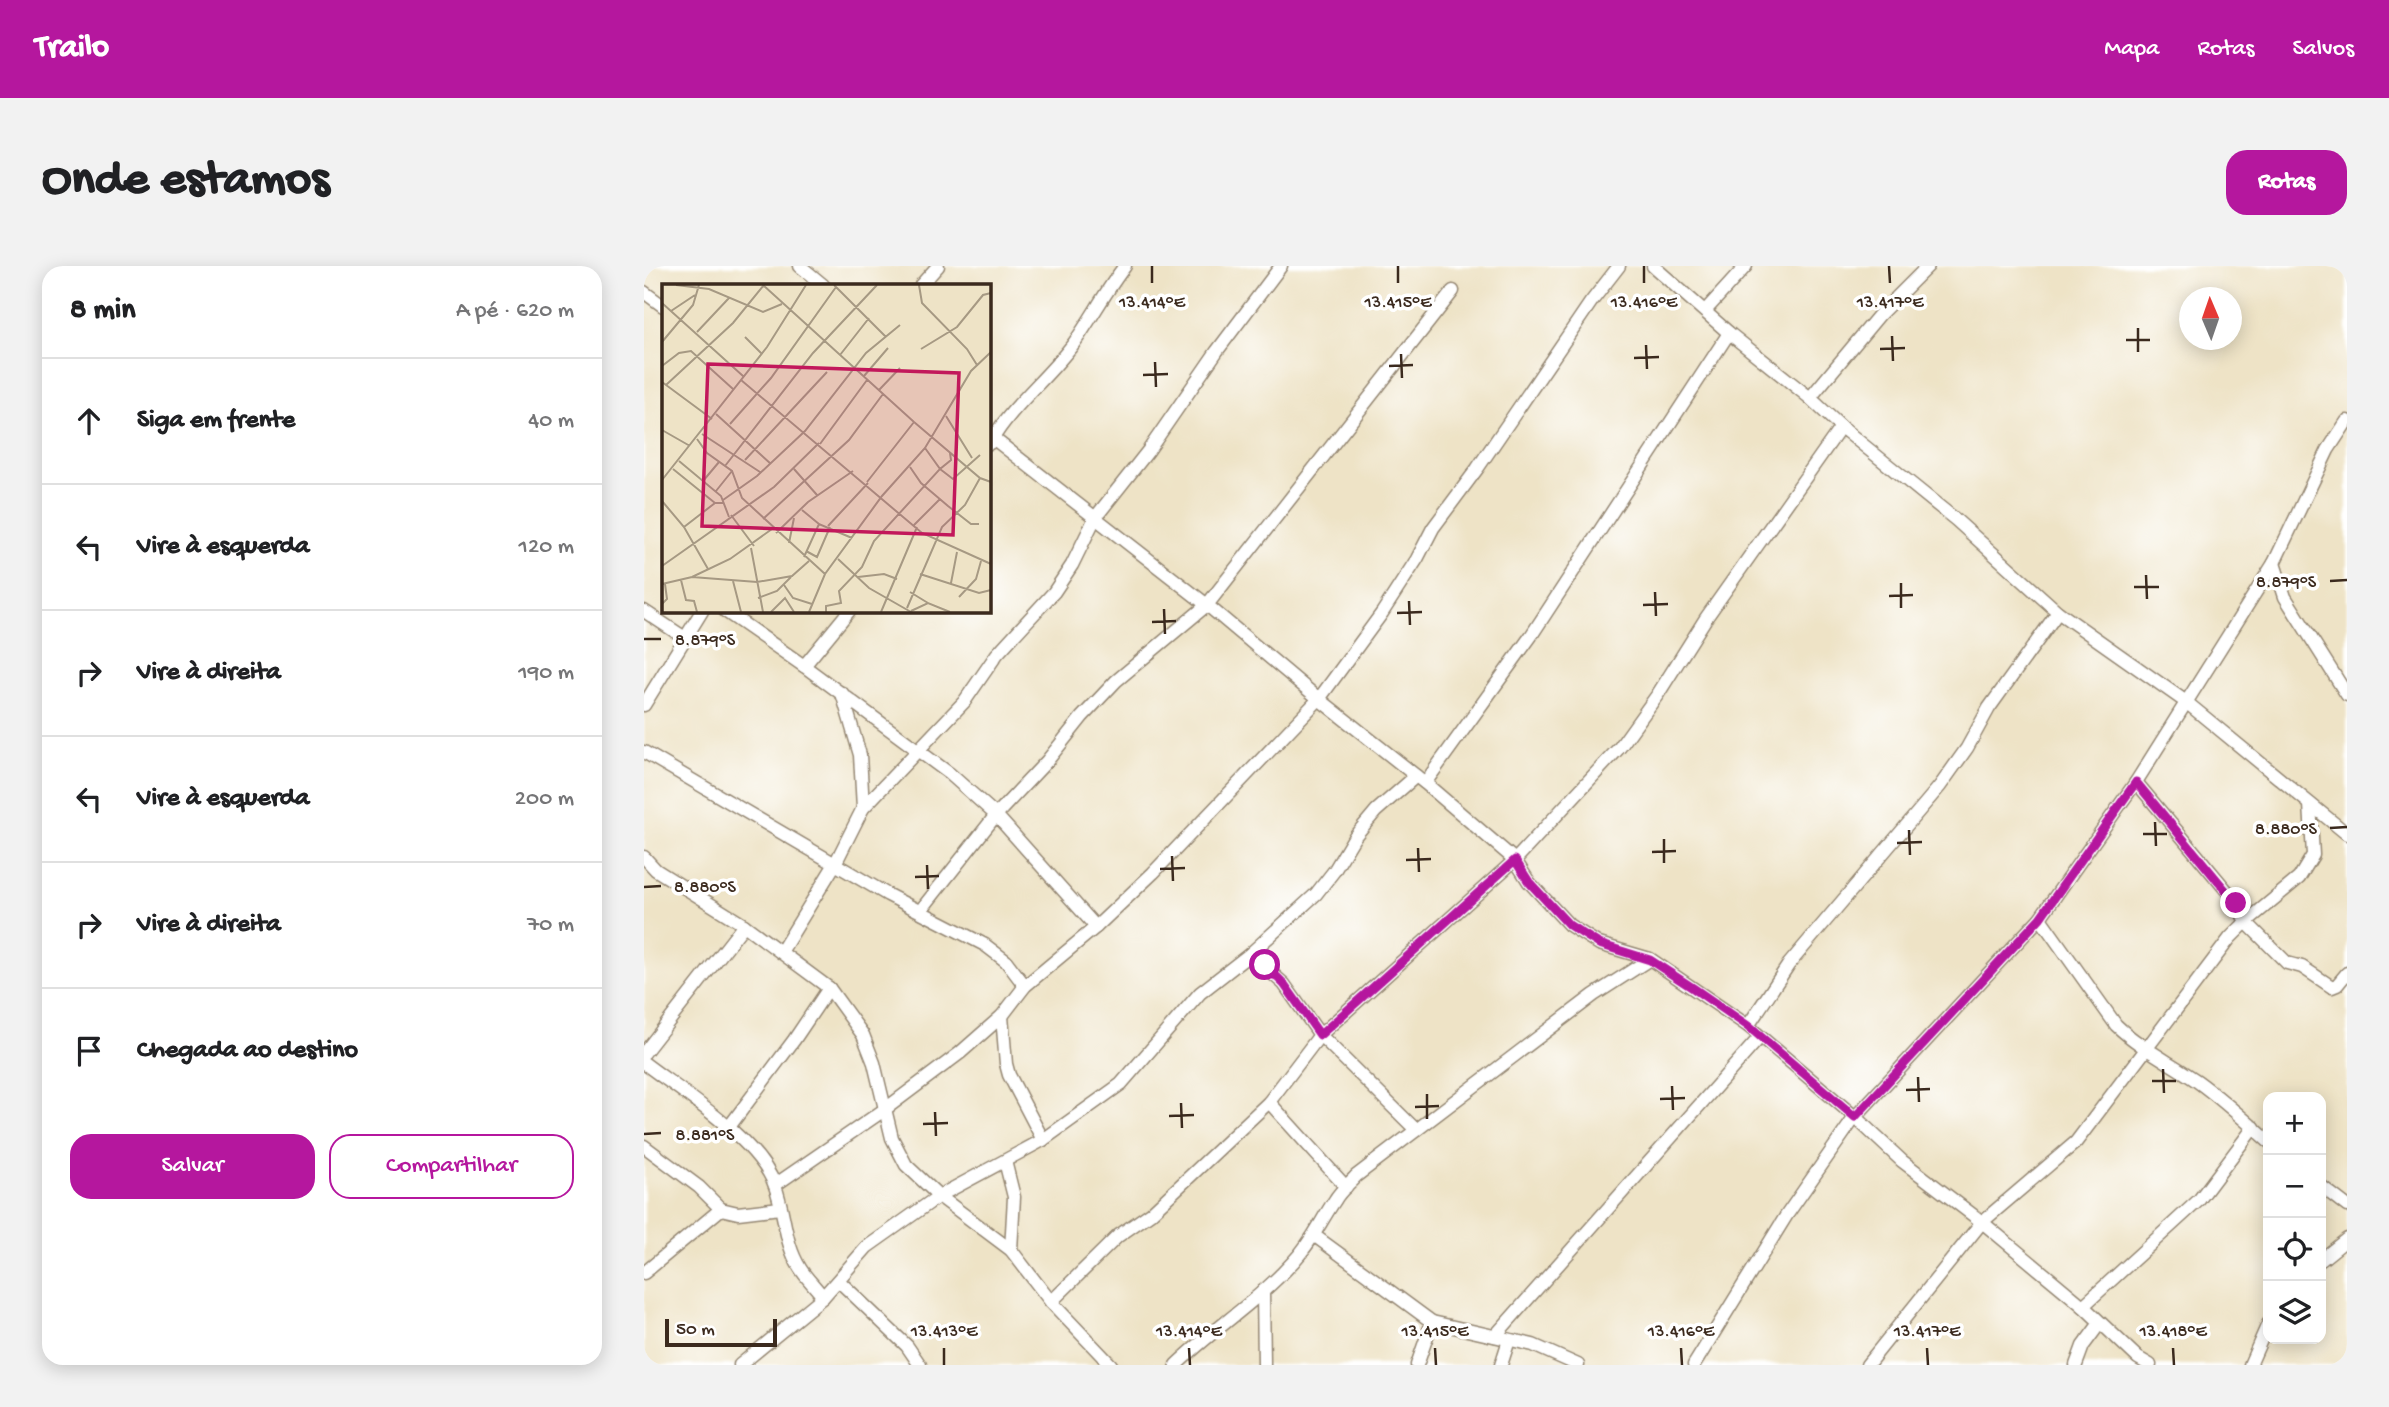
<!DOCTYPE html>
<html lang="pt">
<meta charset="utf-8">
<style>
body{margin:0;font-family:"Gochi Hand",sans-serif;background:#f2f2f2;color:#202124}
.controls{position:absolute;right:21px;bottom:21px;display:grid;overflow:hidden;border-radius:14px;box-shadow:0 4px 18px #0003}
.controls button{width:63px;height:63px;display:grid;place-items:center;padding:0;border:0;border-bottom:2px solid #e0e0e0;background:#fff;color:#202124;font:35px sans-serif}
.compass{position:absolute;left:1535px;top:21px;width:63px;height:63px;border-radius:50%;background:#fff;box-shadow:0 4px 18px #0003;rotate:358deg}
.scale{position:absolute;left:21px;bottom:18px;width:112px;box-sizing:border-box;padding-left:7px;border:4px solid #3b2a1e;border-top:0;font-size:19px;line-height:24px;white-space:nowrap;color:#3b2a1e;-webkit-text-stroke:5px #fff;paint-order:stroke}
.stop{position:absolute;width:21px;height:21px;margin:-16px;border:5px solid #b5179e;border-radius:50%;background:#fff}
.stop.end{background:#b5179e;border-color:#fff;box-shadow:0 2px 7px #0008}
.list{margin:0;padding:0;list-style:none}
h2{display:flex;justify-content:space-between;align-items:center;height:91px;margin:0;padding:0 28px;font-size:30px}
h2 small{font-size:23px;font-weight:400;color:#757577}
.list li{display:grid;grid-template-columns:46px 1fr auto;gap:21px;align-items:center;box-sizing:border-box;height:126px;padding:0 28px;border-top:2px solid #e0e0e0}
.list b{display:block;font-size:26px;white-space:nowrap}
.list em{font-size:23px;font-style:normal;color:#757577}
.actions{display:flex;gap:14px;padding:21px 28px}
.actions a{flex:1;padding:16px 0;border:2px solid #b5179e;border-radius:21px;text-align:center;font-size:24px;color:#b5179e}
.actions .main{background:#b5179e;color:#fff}
.icon{flex:none;width:38px;height:38px;fill:none;stroke:currentColor;stroke-width:2;stroke-linecap:round;stroke-linejoin:round}
.map{position:relative;flex:none;width:1703px;height:1099px;overflow:hidden;border-radius:21px}
header{display:flex;align-items:center;gap:42px;box-sizing:border-box;height:98px;padding:0 35px;background:#b5179e;color:#fff}
header strong{font-size:33px}
nav{display:flex;gap:38px;margin-inline-start:auto;font-size:24px}
.intro{display:flex;align-items:center;justify-content:space-between;box-sizing:border-box;height:168px;padding:0 42px}
h1{margin:0;font-size:49px}
.button{padding:18px 32px;border-radius:21px;background:#b5179e;color:#fff;font-size:24px;font-weight:700}
main{display:flex;gap:42px;padding:0 42px}
aside{flex:1;background:#fff;border-radius:21px;box-shadow:0 4px 18px #0003}
.map>svg:first-child{display:block}
.lines{fill:none;stroke-linecap:round;stroke-linejoin:round}
.minor-casing{stroke:#948672;stroke-width:15}
.minor{stroke:#fff;stroke-width:12}
.route{stroke:#b5179e;stroke-width:9}
.ticks{fill:none;stroke:#3b2a1e;stroke-width:2.5}
.inset-road{fill:none;stroke:#a69983;stroke-width:2}
.view{fill:#c2185b;fill-opacity:0.15;stroke:#c2185b;stroke-width:3.5}
.inset-edge{fill:none;stroke:#3b2a1e;stroke-width:3.5}
.ticks-label{font-size:18px;text-anchor:middle;fill:#3b2a1e;stroke:#fff;stroke-width:7;stroke-linejoin:round;paint-order:stroke}
</style>
<header>
<strong>Trailo</strong>
<nav><a>Mapa</a><a>Rotas</a><a>Salvos</a></nav>
</header>
<div class="intro"><h1>Onde estamos</h1><a class="button">Rotas</a></div>
<main>
<aside>
<h2>8 min<small>A pé · 620 m</small></h2>
<ul class="list">
<li><svg class="icon" aria-label="ahead" viewBox="0 0 24 24"><path d="M12 20V5M6 11l6-6 6 6"/></svg><div><b>Siga em frente</b></div><em>40 m</em></li>
<li><svg class="icon" aria-label="left" viewBox="0 0 24 24"><path d="M17 20v-9H6M10 6l-5 5 5 5"/></svg><div><b>Vire à esquerda</b></div><em>120 m</em></li>
<li><svg class="icon" aria-label="right" viewBox="0 0 24 24"><path d="M7 20v-9h11M14 6l5 5-5 5"/></svg><div><b>Vire à direita</b></div><em>190 m</em></li>
<li><svg class="icon" aria-label="left" viewBox="0 0 24 24"><path d="M17 20v-9H6M10 6l-5 5 5 5"/></svg><div><b>Vire à esquerda</b></div><em>200 m</em></li>
<li><svg class="icon" aria-label="right" viewBox="0 0 24 24"><path d="M7 20v-9h11M14 6l5 5-5 5"/></svg><div><b>Vire à direita</b></div><em>70 m</em></li>
<li><svg class="icon" aria-label="arrive" viewBox="0 0 24 24"><path d="M6 21V4h12l-3 4 3 4H6"/></svg><div><b>Chegada ao destino</b></div></li>
</ul>
<div class="actions"><a class="main">Salvar</a><a>Compartilhar</a></div>
</aside>
<div class="map">
<svg width="1703" height="1099" viewBox="0 0 1703 1099">
<rect width="100%" height="100%" fill="#fff"/>
<filter id="ink" filterUnits="userSpaceOnUse"><feTurbulence type="fractalNoise" baseFrequency=".0143" numOctaves="2"/><feDisplacementMap in="SourceGraphic" scale="14" xChannelSelector="R" yChannelSelector="G"/><feConvolveMatrix kernelMatrix="1 2 1 2 8 2 1 2 1" color-interpolation-filters="sRGB"/></filter>
<filter id="wash" filterUnits="userSpaceOnUse"><feTurbulence type="fractalNoise" baseFrequency=".00686" numOctaves="4" result="noise"/><feDisplacementMap in="SourceGraphic" scale="28" xChannelSelector="R" yChannelSelector="G"/><feGaussianBlur stdDeviation="1.57" result="paint"/><feColorMatrix in="noise" values="0 0 0 0 0 0 0 0 0 0 0 0 0 0 0 0 0 1.4 0 .05"/><feComposite in="paint" operator="in"/></filter>
<g filter="url(#wash)">
<rect width="100%" height="100%" fill="#eee3c6"/>
</g>
<g filter="url(#ink)">
<g class="lines">
<!-- minor casing -->
<g class="minor-casing">
<g id="minor">
<path d="M156,0L179,19"/>
<path d="M1009,0L1085,67L1166,132L1197,161L1312,254L1414,346L1542,436L1703,568"/>
<path d="M277,19L294,0"/>
<path d="M0,26L19,40"/>
<path d="M1061,45L1102,0"/>
<path d="M1166,132L1236,48L1284,0"/>
<path d="M345,169L563,339L675,433L781,517L871,594L885,616L925,659L955,678L1006,693L1104,760L1211,851L1258,895L1338,956L1439,1040L1494,1092L1506,1099"/>
<path d="M346,177C368,139 404,112 430,77C448,52 462,24 481,0"/>
<path d="M1630,297L1641,331L1703,429"/>
<path d="M0,345L41,372"/>
<path d="M81,345L160,400L306,508L352,549L452,661"/>
<path d="M160,400L205,345"/>
<path d="M198,427L216,489L219,542"/>
<path d="M0,439L58,345"/>
<path d="M0,486L244,629L341,679L362,695L381,720"/>
<path d="M781,517L887,370L1085,67"/>
<path d="M1666,538L1669,589L1655,612L1602,656L1643,697L1658,701L1688,721L1693,719L1703,707"/>
<path d="M0,591L12,604L100,659L185,722L219,769L230,797L248,872L262,899L295,930L367,984L407,1036L467,1099"/>
<path d="M277,644L352,549L403,495L438,451L472,415L563,339L809,25"/>
<path d="M1396,652L1472,759C1496,782 1526,796 1553,815C1578,833 1601,854 1624,875"/>
<path d="M137,686L191,598L219,542L320,436L353,388L410,326L428,299L451,252L504,185L573,85L637,0"/>
<path d="M606,688L640,718L676,769L772,864"/>
<path d="M358,750L362,798L365,809L399,874"/>
<path d="M1104,760L1145,698L1296,520L1323,482L1345,442L1414,346"/>
<path d="M0,787L100,659"/>
<path d="M0,797C39,827 115,874 131,920C141,946 140,977 156,1002C162,1012 172,1021 179,1031"/>
<path d="M625,836L702,921"/>
<path d="M85,861L150,774L185,722"/>
<path d="M0,880L55,921L77,943L94,947L136,942"/>
<path d="M361,895L370,931L367,984"/>
<path d="M131,919L240,844L316,787L358,750L381,720L452,661L509,607L675,433L738,347L773,293L789,262L833,203L947,36L975,0"/>
<path d="M1677,920L1703,940"/>
<path d="M671,970L788,1056"/>
<path d="M1677,994L1703,973"/>
<path d="M0,1007L77,943"/>
<path d="M195,1015L263,1080L276,1099"/>
<path d="M619,1025L620,1099"/>
<path d="M407,1036L474,970L507,947L625,836L676,769L871,594L976,481L1014,428L1062,352L1197,161"/>
<path d="M1439,1040L1555,934L1610,861"/>
<path d="M851,1070L1116,771"/>
<path d="M96,1099L179,1031L223,981L295,930L399,874L477,818L556,727L606,688L672,628L690,605L711,570L732,545L772,510"/>
<path d="M532,1099C569,1063 614,1035 649,996C668,976 676,956 691,934C696,925 705,918 712,910L950,729L1006,693"/>
<path d="M773,1099L788,1056L889,1079L934,1099"/>
<path d="M857,1099L865,1074"/>
<path d="M1050,1099L1142,950L1211,851L1396,652L1492,516L1630,297L1684,184L1703,155"/>
<path d="M1223,1099L1338,956L1432,876L1586,672L1602,656L1593,637L1492,516"/>
<path d="M1432,1099L1439,1080L1456,1057"/>
<path d="M1606,1099L1624,1058"/>
</g>
</g>
<!-- minor -->
<use href="#minor" class="minor"/>
</g>
</g>
<g class="lines" filter="url(#ink)">
<!-- route -->
<path class="route" d="M621,699L640,718L676,769L871,594L885,616L925,659L955,678L1006,694L1049,722L1104,760L1211,851L1396,652L1492,516L1592,637"/>
</g>
<!-- ticks -->
<path class="ticks" d="M508,0V17M754,0V17M1000,0V17M1245,0L1246,17M1494,62V86M1248,70L1249,95M1482,74H1506M1002,79L1003,103M1236,83L1261,82M757,88L758,112M990,92L1015,91M511,96L512,121M745,100L769,99M499,109L524,108M1502,309L1503,333M1686,315L1703,314M1257,317V342M1490,321H1515M1011,326L1012,350M1245,330L1269,329M765,335L766,359M999,339L1024,338M520,343L521,368M753,347L778,346M508,356L532,355M0,373H17M1511,556L1512,580M1686,562L1703,561M1265,564L1266,589M1499,568H1523M1020,573V597M1253,577L1278,576M774,582L775,606M1008,586L1032,585M528,590L529,615M762,594L787,593M283,599L284,623M516,603L541,602M271,611L295,610M0,621L17,620M1519,803L1520,827M1274,811L1275,836M1508,815H1532M1028,820L1029,844M1262,824L1286,823M783,828V853M1016,833L1041,832M537,837L538,862M771,841L795,840M291,846L292,870M525,850L550,849M279,858L304,857M0,868L17,867M300,1082V1099M545,1082L546,1099M791,1082L792,1099M1037,1082L1038,1099M1283,1082L1284,1099M1529,1082L1530,1099"/>
<!-- overview -->
<g transform="translate(18 18)">
<rect width="329" height="329" fill="#eee3c6"/>
<path class="inset-road" d="M14,1L47,5L101,28L120,20M101,1L252,138L318,194L329,198M172,1L224,53M257,1L260,19L305,65L315,81M0,19L81,92M9,27L33,11M35,48L67,14M83,53L100,70M0,58L31,21L37,1M259,65L295,43L321,11L329,9M178,71L207,34M0,82L17,69L29,67L71,105M202,92L226,64M79,96L260,249L329,280M0,98L50,135M4,101L71,39L102,1M217,106L238,84M54,130L109,180M284,132L310,174M68,140L109,94L174,3M0,146L28,162M40,150L98,188M35,155L45,169L70,187L80,214L163,290M158,160L205,96M288,169L289,176L278,185L291,195L318,171M83,176L165,88M17,177L59,212L67,233M63,182L151,69L215,1M248,183L259,199L286,222L309,240H317M11,185L53,219M132,185L155,211M0,196L105,63L144,1M41,197L57,178M205,198L252,138M54,207L70,187M61,216L95,192L143,147L204,69L238,41M0,217L22,243L46,285M140,226L157,240M69,231L92,262M101,235L187,156L221,110M252,241L278,215M166,242L206,199M22,243L53,219H61M114,249L146,218L191,187M127,259L132,234M89,264L101,328M144,267L155,273L168,243M142,273L157,240L190,254M176,275L207,304L249,328M0,282L112,203L157,159M258,290L317,309L329,306M30,293L95,298L130,292L147,277M196,293L222,290L235,295M19,296L24,316L32,317L35,328M71,297L79,328M289,299L295,268M0,300L30,293L68,275L110,245M122,301L131,314L150,320M248,308L266,319M297,313L314,295L319,277M96,314L115,307L129,293M0,320L5,315L3,300M245,324L280,243L303,221L318,194M249,327L266,319L288,328M109,328L123,314L132,328M147,328L163,290L220,212L263,164L309,87L329,68M164,328V322L179,319L177,307L200,283L212,257L278,185L263,164M219,328L255,243"/>
<path class="view" d="M46,80L297,89L291,251L40,242Z"/>
<rect width="329" height="329" class="inset-edge"/>
</g>
<g class="ticks-label">
<text x="508" y="41">13.414°E</text>
<text x="754" y="41">13.415°E</text>
<text x="1000" y="41">13.416°E</text>
<text x="1246" y="41">13.417°E</text>
<text x="1642" y="321">8.879°S</text>
<text x="61" y="379">8.879°S</text>
<text x="1642" y="568">8.880°S</text>
<text x="61" y="626">8.880°S</text>
<text x="61" y="874">8.881°S</text>
<text x="300" y="1070">13.413°E</text>
<text x="545" y="1070">13.414°E</text>
<text x="791" y="1070">13.415°E</text>
<text x="1037" y="1070">13.416°E</text>
<text x="1283" y="1070">13.417°E</text>
<text x="1529" y="1070">13.418°E</text>
</g>
</svg>
<div class="controls">
<button>+</button>
<button>−</button>
<button><svg class="icon" aria-label="locate" viewBox="0 0 24 24"><circle cx="12" cy="12" r="6"/><path d="M12 2v4M12 18v4M2 12h4M18 12h4"/></svg></button>
<button><svg class="icon" aria-label="layers" viewBox="0 0 24 24"><path d="M12 4l9 5-9 5-9-5zM3 14l9 5 9-5"/></svg></button>
</div>
<svg class="compass" viewBox="-18 -18 36 36"><path d="M0-13l5 13h-10z" fill="#e53935"/><path d="M0 13l5-13h-10z" fill="#757577"/></svg>
<div class="scale">50 m</div>
<div class="stop" style="left:621px;top:699px"></div>
<div class="stop end" style="left:1592px;top:637px"></div>
</div>
</main>
